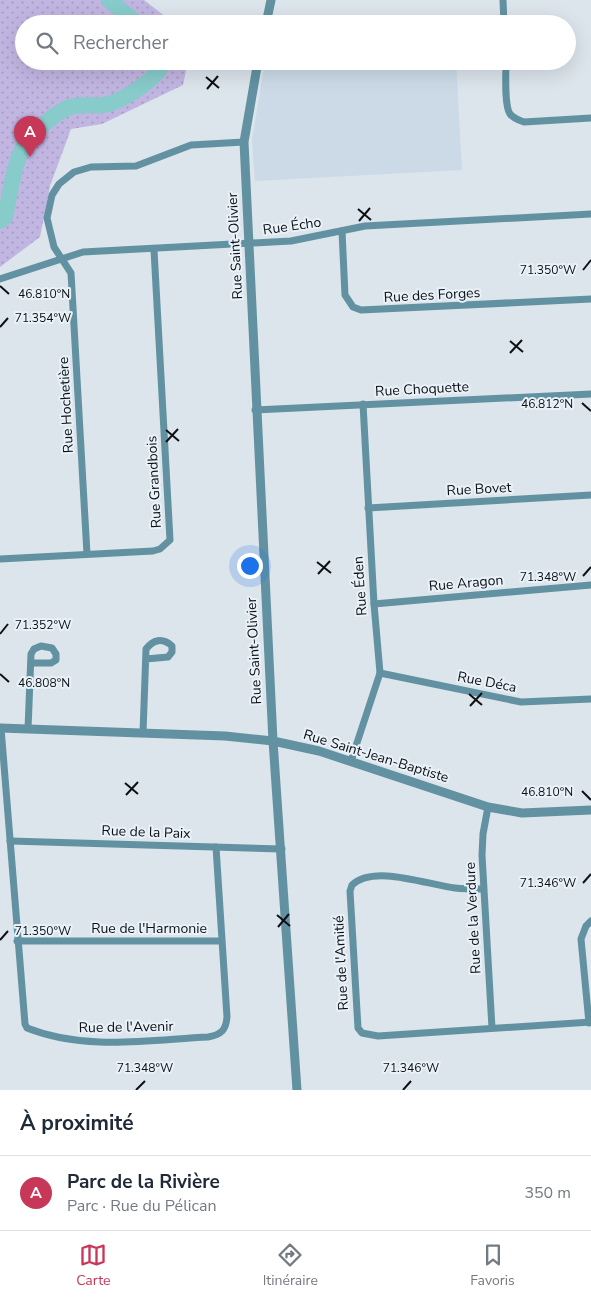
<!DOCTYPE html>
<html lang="fr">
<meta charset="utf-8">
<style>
body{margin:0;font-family:"Nunito Sans",sans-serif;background:#f6f6f7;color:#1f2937}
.you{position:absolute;left:249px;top:565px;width:18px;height:18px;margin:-12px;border:4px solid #fff;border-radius:50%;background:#1a73e8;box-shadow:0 0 0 8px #1a73e833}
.badge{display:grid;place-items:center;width:32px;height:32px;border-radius:50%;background:#c73858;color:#fff;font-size:16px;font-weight:700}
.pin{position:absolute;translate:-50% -41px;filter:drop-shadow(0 1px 2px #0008)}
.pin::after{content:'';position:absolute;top:26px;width:18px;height:15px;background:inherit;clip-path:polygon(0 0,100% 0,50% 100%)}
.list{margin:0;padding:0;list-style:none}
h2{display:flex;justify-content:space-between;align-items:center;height:65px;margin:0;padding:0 20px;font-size:21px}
h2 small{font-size:16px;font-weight:400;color:#747a83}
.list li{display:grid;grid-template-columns:32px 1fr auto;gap:15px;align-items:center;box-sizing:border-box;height:75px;padding:0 20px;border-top:1px solid #e0e1e3}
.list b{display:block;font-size:19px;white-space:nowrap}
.list p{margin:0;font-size:16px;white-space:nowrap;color:#747a83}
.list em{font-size:16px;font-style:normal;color:#747a83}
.icon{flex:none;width:28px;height:28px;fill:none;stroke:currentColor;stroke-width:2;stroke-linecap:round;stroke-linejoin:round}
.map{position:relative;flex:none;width:591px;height:1090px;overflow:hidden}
.search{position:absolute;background:#fff;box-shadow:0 5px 20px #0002;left:15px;right:15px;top:15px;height:55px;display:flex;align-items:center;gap:12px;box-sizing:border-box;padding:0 18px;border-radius:28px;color:#747a83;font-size:19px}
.sheet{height:140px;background:#fff}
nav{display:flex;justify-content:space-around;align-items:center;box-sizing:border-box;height:70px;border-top:1px solid #e0e1e3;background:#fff;font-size:14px;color:#747a83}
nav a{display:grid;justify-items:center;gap:2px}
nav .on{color:#c73858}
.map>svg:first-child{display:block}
.built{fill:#ccdae8}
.park{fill:url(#park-dots)}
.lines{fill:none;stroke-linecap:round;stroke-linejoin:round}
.river{stroke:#88cbcb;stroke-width:16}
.minor{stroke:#6292a2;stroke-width:7}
.tertiary{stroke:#6292a2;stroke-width:9}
.ticks{fill:none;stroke:#0e1114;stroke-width:2}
.labels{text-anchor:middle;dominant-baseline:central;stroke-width:4;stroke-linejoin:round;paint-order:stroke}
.street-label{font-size:14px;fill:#0e1114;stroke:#e9f1f9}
.ticks-label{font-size:12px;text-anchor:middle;fill:#0e1114;stroke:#e9f1f9;stroke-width:4;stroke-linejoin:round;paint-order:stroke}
</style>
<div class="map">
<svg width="591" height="1090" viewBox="0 0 591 1090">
<defs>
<pattern id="park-dots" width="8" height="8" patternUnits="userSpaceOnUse" patternTransform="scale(1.25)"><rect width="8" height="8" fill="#c1b6e2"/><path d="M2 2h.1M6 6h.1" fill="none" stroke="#a59bc1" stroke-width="1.8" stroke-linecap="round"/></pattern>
</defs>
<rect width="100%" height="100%" fill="#dce4ec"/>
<!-- built -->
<g class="built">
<path d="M453,21V24H327Z"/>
<path d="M265,61H456L462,170L255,181L252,140Z"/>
</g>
<!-- park -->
<path class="park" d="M0,0H144L175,24H24V61H188L183,85L102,124L71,129L50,186L40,237L0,267Z"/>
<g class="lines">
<!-- river -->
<g class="river">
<path d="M109,0L138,24"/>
<path d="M0,221L5,217C10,195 14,157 28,140C39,128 54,113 70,107C80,104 93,106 104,105C121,102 160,78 163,61"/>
</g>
<!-- minor -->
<g class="minor">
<path d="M503,0L504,24"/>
<path d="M506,61C506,73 504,105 510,114C514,119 519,120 524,122L591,118"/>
<path d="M342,231L345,295L353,307L361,310L591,299"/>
<path d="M0,279L83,252L291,241L365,226L591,214"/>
<path d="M255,410L591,394"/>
<path d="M368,508L591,495"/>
<path d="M87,554L71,273L54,247L47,218L52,195L59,184L74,172L91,167L136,166L191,145L244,142"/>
<path d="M0,559L153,551L160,549L170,540L154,250"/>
<path d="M374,604L591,585"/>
<path d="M380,673L521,702L591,699"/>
<path d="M1,728L25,1024L27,1028C85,1051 148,1040 208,1037C221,1035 226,1030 227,1017L216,847"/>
<path d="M28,729L31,654L34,649L41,646L52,648L56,654V660L51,663H31"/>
<path d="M143,733L146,649C153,640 162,637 172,646V652L168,657L146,659"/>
<path d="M351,761L380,673L374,604L363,404"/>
<path d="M488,807L483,834L482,855L492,1028"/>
<path d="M10,841L282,849"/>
<path d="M483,889C474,889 464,889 455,888C428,885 374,864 352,885L350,891L358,1028L362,1033L378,1036L591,1022"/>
<path d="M17,941H221"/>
<path d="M589,1023L581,939L586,926L591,921"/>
</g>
<!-- tertiary -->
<g class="tertiary">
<path d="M266,24L271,0"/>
<path d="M258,61L244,142L273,741L297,1090"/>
<path d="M0,728L225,736L273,741L319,751L488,807L522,813L591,810"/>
</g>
</g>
<!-- ticks -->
<path class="ticks" d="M206,77L219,88M207,89L218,76M358,209L371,220M359,221L370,208M583,270L591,260M0,286L9,294M0,327L8,318M510,341L523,352M510,353L522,340M582,403L591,411M166,430L179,441M166,442L178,429M317,562L331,573M318,574L330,561M583,576L591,567M0,634L8,624M0,674L9,682M469,694L482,705M470,706L482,693M125,783L138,794M582,791L591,800M126,795L138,782M583,883L591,874M277,915L290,926M278,927L289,914M0,940L8,931M136,1090L145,1081M403,1090L411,1081"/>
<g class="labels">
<!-- street labels -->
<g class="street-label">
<text transform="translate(292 226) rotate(-8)">Rue Écho</text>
<text transform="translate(235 246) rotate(-93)">Rue Saint-Olivier</text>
<text transform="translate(432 295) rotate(-3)">Rue des Forges</text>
<text transform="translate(422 389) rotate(-3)">Rue Choquette</text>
<text transform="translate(66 405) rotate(-93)">Rue Hochetière</text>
<text transform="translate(154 482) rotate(-93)">Rue Grandbois</text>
<text transform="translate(479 489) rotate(-3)">Rue Bovet</text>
<text transform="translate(466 583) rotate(-5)">Rue Aragon</text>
<text transform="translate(360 586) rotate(-94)">Rue Éden</text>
<text transform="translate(254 651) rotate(-93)">Rue Saint-Olivier</text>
<text transform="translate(487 682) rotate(11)">Rue Déca</text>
<text transform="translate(376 756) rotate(17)">Rue Saint-Jean-Baptiste</text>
<text transform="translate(146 832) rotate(2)">Rue de la Paix</text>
<text transform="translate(473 918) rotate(-93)">Rue de la Verdure</text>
<text x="149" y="928">Rue de l'Harmonie</text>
<text transform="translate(341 963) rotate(-93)">Rue de l'Amitié</text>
<text transform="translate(126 1027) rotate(-1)">Rue de l'Avenir</text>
</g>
</g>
<g class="ticks-label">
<text x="548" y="274">71.350°W</text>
<text x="44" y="298">46.810°N</text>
<text x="43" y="322">71.354°W</text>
<text x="547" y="408">46.812°N</text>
<text x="548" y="581">71.348°W</text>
<text x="43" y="629">71.352°W</text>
<text x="44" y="687">46.808°N</text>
<text x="547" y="796">46.810°N</text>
<text x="548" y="887">71.346°W</text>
<text x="43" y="935">71.350°W</text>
<text x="145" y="1072">71.348°W</text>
<text x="411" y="1072">71.346°W</text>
</g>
</svg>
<div class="you"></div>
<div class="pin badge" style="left:30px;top:157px">A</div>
<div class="search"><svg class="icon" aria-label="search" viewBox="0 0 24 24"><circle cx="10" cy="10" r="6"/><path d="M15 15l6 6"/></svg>Rechercher</div>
</div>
<section class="sheet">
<h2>À proximité<small></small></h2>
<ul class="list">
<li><span class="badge">A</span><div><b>Parc de la Rivière</b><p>Parc · Rue du Pélican</p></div><em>350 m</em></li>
</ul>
</section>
<nav>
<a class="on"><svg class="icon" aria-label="map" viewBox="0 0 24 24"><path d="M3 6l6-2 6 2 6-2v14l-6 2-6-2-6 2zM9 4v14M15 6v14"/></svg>Carte</a>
<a><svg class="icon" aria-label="directions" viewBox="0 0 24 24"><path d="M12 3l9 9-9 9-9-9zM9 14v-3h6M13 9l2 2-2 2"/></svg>Itinéraire</a>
<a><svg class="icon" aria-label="saved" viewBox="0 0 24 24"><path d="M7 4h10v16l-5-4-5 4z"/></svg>Favoris</a>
</nav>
